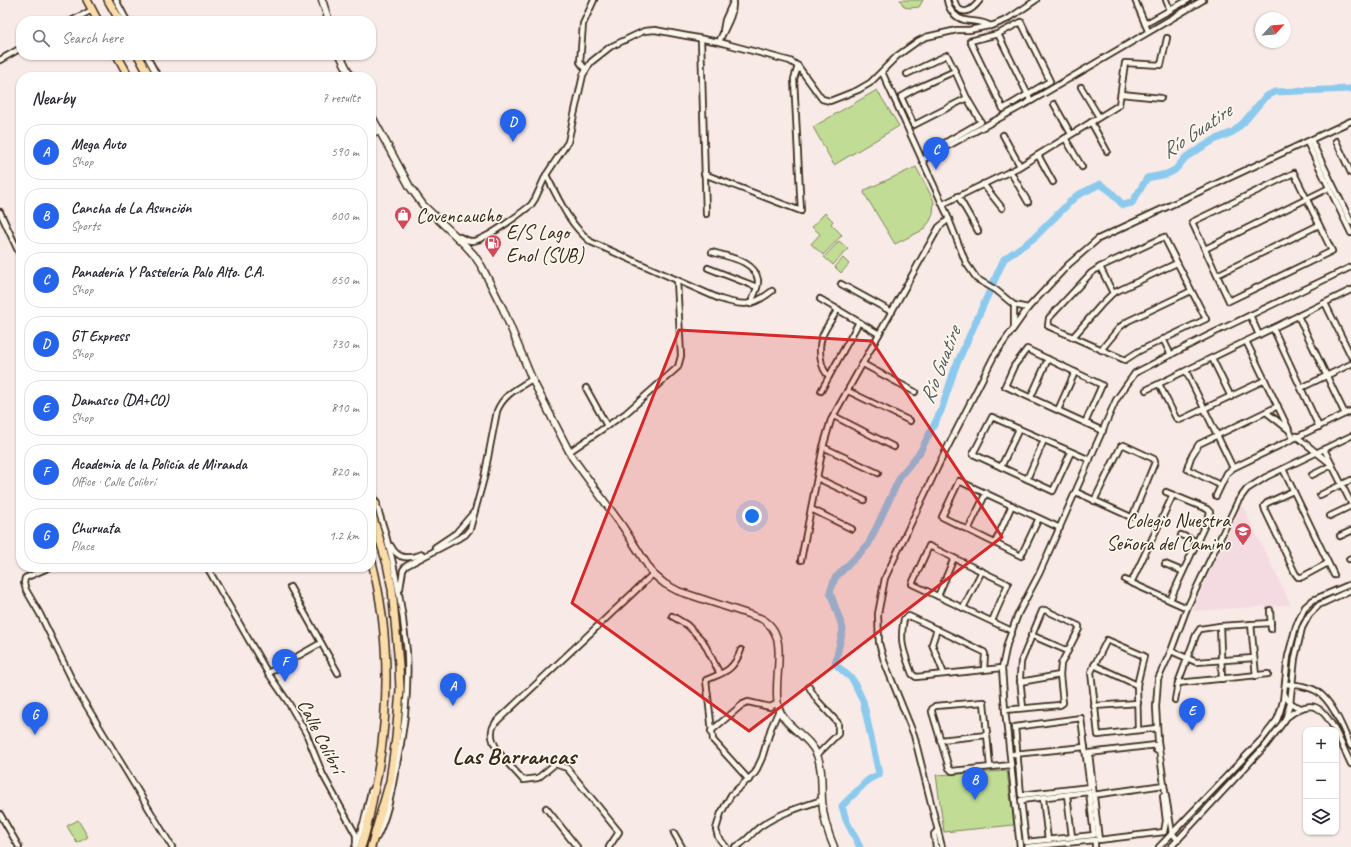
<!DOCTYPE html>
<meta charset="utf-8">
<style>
body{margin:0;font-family:Caveat,sans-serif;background:#f7f7f7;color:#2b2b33}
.controls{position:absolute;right:12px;bottom:12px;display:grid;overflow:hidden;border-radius:8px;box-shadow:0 1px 3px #0004}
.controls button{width:36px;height:36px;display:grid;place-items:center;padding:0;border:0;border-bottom:1px solid #e1e1e2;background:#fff;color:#2b2b33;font:20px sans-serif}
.compass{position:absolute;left:1255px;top:12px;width:36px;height:36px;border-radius:50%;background:#fff;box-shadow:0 1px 3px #0004;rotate:64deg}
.you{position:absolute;left:752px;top:516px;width:14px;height:14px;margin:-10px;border:3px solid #fff;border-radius:50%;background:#1a73e8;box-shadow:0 0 0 6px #1a73e833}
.badge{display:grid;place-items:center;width:26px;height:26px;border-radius:50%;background:#2563eb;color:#fff;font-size:13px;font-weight:700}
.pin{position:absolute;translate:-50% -33px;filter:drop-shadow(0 1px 2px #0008)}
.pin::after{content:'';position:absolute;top:21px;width:14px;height:12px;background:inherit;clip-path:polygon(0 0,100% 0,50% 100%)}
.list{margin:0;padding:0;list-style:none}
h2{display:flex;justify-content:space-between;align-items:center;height:52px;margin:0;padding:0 16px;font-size:17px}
h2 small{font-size:13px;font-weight:400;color:#7c7c81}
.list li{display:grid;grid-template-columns:26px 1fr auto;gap:12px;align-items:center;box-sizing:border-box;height:56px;margin:0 8px 8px;padding:0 8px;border:1px solid #e1e1e2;border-radius:16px}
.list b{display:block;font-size:15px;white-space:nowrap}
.list p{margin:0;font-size:13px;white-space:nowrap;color:#7c7c81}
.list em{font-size:13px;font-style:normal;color:#7c7c81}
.icon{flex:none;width:22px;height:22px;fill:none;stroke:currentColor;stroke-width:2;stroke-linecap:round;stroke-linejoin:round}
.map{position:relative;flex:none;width:1351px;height:847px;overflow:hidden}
.search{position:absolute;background:#fff;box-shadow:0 1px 3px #0004;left:16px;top:16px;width:360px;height:44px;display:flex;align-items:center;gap:10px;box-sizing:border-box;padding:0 14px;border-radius:16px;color:#7c7c81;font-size:15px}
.panel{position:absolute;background:#fff;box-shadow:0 1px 3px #0004;left:16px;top:72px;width:360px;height:500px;border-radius:16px}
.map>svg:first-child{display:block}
.built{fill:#f4dbe2}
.green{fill:#c1dc94;stroke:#7e8359}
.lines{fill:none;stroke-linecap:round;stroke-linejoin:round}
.river{stroke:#8ccaed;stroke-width:7}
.minor-casing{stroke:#3b2a1e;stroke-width:8}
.secondary-casing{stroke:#3b2a1e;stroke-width:9}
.trunk-casing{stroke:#3b2a1e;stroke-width:10}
.minor{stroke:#fbf7ec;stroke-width:4.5}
.secondary{stroke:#fbf7ec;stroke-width:6}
.trunk{stroke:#fbddab;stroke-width:7}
.marked{fill:#d62828;fill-opacity:0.2;stroke:#d62828;stroke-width:3;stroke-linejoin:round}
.labels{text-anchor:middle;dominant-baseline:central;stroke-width:3.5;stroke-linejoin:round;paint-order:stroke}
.poi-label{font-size:20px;fill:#3b2a1e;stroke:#fbf7ec;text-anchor:start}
.street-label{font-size:20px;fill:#3b2a1e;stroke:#fbf7ec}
.water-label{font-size:21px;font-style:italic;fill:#535a5c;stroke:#fbf7ec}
.district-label{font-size:24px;font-weight:bold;fill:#3b2a1e;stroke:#fbf7ec}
</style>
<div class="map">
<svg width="1351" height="847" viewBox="0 0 1351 847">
<rect width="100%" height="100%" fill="#f8eae7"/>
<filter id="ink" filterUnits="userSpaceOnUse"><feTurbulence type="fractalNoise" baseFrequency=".025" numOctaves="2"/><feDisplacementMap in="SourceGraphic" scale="8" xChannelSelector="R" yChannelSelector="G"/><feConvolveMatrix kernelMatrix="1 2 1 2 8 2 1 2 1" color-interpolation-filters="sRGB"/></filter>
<g filter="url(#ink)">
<!-- built -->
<path class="built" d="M1242,505L1291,605L1193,611L1203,586Z"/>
<!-- green -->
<g class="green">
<path d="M900,0H923L919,7L910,8L904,7Z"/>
<path d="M877,90L899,126L834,165L813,127Z"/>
<path d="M916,167L934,201L933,214L930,221L923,230L895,244L864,193L865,190Z"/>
<path d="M825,213L833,221L831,224L842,235L823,255L811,244L820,234L812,227Z"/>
<path d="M839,241L848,249L833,265L824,257Z"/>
<path d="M843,258L849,264L841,273L835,267Z"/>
<path d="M1007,771L1014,825L944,832L936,775Z"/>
<path d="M78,820L88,837L77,843L67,826Z"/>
</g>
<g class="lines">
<!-- river -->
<path class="river" d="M860,847L846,820L842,806L868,780L879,774L863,701L853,680L835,664L843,629L830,592L835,578L868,545L901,475L920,452L941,411L955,368L1004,259L1034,238L1076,196L1100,184L1110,191L1123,205L1132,203L1147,178L1167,174L1175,170L1186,157L1214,140L1233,132L1244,122L1265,97L1275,92L1351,89"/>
<!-- minor casing -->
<g class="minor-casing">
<g id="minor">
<path d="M116,0L127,21"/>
<path d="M947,0C948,6 950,10 954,14C964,25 979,18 990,26"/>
<path d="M954,0C960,18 971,12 980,0"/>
<path d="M1135,0L1148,31"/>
<path d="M1166,0L1170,10"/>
<path d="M71,21L92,10"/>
<path d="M1021,22L1050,81L1003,109L970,41L998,34Z"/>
<path d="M1145,24L1188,0"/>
<path d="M723,31L725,20L734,0"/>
<path d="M998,34L1031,101"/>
<path d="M701,39L706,214"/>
<path d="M719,42C724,29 733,17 733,4"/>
<path d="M146,55L158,77"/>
<path d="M0,60L21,48"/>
<path d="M586,69L583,66L580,62L583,24L594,0"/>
<path d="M955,71L967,98"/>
<path d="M882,72L946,212L966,263L977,279L996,290L1014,305L1028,308"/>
<path d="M907,74L947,55L955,71L915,89L901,97L914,125L967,98L981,122L927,153"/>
<path d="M1081,87L1099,117"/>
<path d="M1121,94L1161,98"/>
<path d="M1054,104L1071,134"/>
<path d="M1091,122L1107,151"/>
<path d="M371,134L380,131"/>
<path d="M1003,135L1020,166"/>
<path d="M1065,138L1082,167"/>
<path d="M1311,140L1351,222"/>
<path d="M1336,141L1351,173"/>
<path d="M1307,142L1351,233"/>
<path d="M1038,155L1053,182"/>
<path d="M922,160L1031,101L1203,0"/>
<path d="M1010,171L1028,202"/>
<path d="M1294,173L1332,251L1229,301L1192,222Z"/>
<path d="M704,174L801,211L794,79L798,66"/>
<path d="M546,175C560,201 568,223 591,242L720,299C743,306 752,307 772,291"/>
<path d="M983,184L1002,208"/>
<path d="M958,196L978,231"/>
<path d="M943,204L1017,168L1119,105L1125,63L1161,65L1167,38"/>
<path d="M0,212L21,257"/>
<path d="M458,236C462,238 467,241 472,241C485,241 521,213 531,205L535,199L546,175L568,142L583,75L591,62L610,47L644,31L655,30L719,42L790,61L798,66L822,99L830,101L858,90L870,83L897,56L918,41L926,37L957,30H969L994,25L1008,19L1036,0"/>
<path d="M1164,237L1206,319L1139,351L1125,360L1048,326L1049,318L1091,273L1100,267Z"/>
<path d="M1205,249L1329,188"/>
<path d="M712,252C727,257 755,260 758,280C759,288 753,297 750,304"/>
<path d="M1100,267L1113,293"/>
<path d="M708,268L757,287"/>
<path d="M1217,275L1319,225"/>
<path d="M841,284L892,312"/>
<path d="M820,299L879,334"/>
<path d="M1325,303L1351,356"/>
<path d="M1250,315L1259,335"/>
<path d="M1298,316L1345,414"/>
<path d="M1014,327V305"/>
<path d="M1273,328L1319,427"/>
<path d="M1073,337L1101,305L1113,293L1177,263"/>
<path d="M1163,339L1171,355"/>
<path d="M1246,341L1293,438"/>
<path d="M1101,350L1120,327L1128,321L1191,291"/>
<path d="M1212,358L1231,397"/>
<path d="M863,364L915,392"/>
<path d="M1186,371L1233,468"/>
<path d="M829,376C820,369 818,348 822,337C825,328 833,318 838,309"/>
<path d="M1159,384L1176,418L1180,420L1265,380"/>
<path d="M586,388L607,426"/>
<path d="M1301,388L1351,364"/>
<path d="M1146,390L1351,290"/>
<path d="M821,391L859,322"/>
<path d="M848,391L910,421"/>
<path d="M1031,397L1048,359"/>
<path d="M1058,410L1075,372"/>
<path d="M1266,412L1289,430"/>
<path d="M834,416L894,447"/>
<path d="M1085,423L1102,385L1027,349L1014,366L1005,386L1103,431"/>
<path d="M1296,436L1332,465L1312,475"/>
<path d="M823,447L878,473"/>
<path d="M1324,449L1351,503"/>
<path d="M569,452L626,413L678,367L681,356L677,280"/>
<path d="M1071,452L1053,491L973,454L992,417L1090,460"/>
<path d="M1001,467L1019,429"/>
<path d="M1283,469L1334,575"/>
<path d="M817,478L864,500"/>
<path d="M1027,479L1044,440"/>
<path d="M1220,485L1187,469L1191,457L1199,444L1278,406"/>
<path d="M371,489C387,532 397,574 403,619C404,630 406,641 407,652C409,692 404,734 395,773C391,795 387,817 377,837"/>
<path d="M1293,491L1267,503L1264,506L1265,510L1295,573L1298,577H1302L1328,563"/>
<path d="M1076,492L1131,517L1133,515L1155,462L1154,459L1124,445L1121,446L1094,501"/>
<path d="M1166,492L1207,509L1210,512L1209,516L1170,600"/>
<path d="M1320,495L1351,480"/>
<path d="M1216,496L1227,473L1233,468L1351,411"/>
<path d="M811,509L852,529"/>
<path d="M1330,516L1351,506"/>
<path d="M1039,518L1021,556L942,517L959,481L1060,528"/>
<path d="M968,530L986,493"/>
<path d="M1181,535L1196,541"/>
<path d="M1340,536L1351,531"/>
<path d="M995,543L1012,505"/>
<path d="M391,546C398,560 409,559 422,554"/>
<path d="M435,547L456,533L474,512"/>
<path d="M1349,559L1351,558"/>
<path d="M801,560L823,447L831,420L939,227L949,219"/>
<path d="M1165,564L1182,571"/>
<path d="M50,567L25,578L24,583L26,590L40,614L77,690L172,847"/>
<path d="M207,567L266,670L288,702L306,733L323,775L356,835V844"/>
<path d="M1125,580L1187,608"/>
<path d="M1131,583L1173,495"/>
<path d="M290,587L338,673"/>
<path d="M400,589L403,570L406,566L465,535L470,529L484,478L497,411C504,394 517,389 532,379"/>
<path d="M938,596L954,558"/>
<path d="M963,608L982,571"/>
<path d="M1270,610L1271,629"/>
<path d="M672,616L687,625L703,641L720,674"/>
<path d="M992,621L1008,584L929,546L912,584L1012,631"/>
<path d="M1251,624L1256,676"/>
<path d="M1220,626L1222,679"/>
<path d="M937,629L932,644L944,674"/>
<path d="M1031,635L1068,651"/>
<path d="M741,650C733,671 725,672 706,680L713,740L749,780"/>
<path d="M1171,651L1196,662L1254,658"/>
<path d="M1094,665L1137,685"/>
<path d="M984,670L985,654L984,652L909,616L904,619C899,643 904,652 912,674L916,677L1002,668"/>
<path d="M268,673L321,643"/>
<path d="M1020,682L1060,675"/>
<path d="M1178,683L1268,674"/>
<path d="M1285,684C1296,685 1309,686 1318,692C1334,703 1343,730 1351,746"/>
<path d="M809,687L817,700L838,723V734L817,755"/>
<path d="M1284,693C1287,701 1293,706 1301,708"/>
<path d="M1175,700L1178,683L1196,635L1200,629L1220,626L1271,623"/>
<path d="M1094,706L1138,703"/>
<path d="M1005,710L1060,705L1063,703L1060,675L1061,664L1079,629V626L1045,610L1042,611L1021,662L1020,677L1023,708"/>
<path d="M1081,718L1090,787L1021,795L1015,727Z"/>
<path d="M1286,718C1310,698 1321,704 1335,730"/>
<path d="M1138,730L1137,685L1144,656L1107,640L1091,672L1098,735L1157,728"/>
<path d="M711,731L743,704L748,702L770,707L778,703"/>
<path d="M1336,732L1351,764"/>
<path d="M940,740L987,735"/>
<path d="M1156,750V745L1089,753L1099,840L1164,832L1166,821L1163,796"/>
<path d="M1014,754L1085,747"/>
<path d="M990,767L984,702L935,706L932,709V712L949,768L952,771L1011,765"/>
<path d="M1089,792L1094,835L1026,842L1021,800Z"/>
<path d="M1067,795L1072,837"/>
<path d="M1093,795L1164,785"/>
<path d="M1043,798L1048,840"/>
<path d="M546,808L577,847"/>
<path d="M0,814L19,847"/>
<path d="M674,833L682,847"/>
<path d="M1178,840L1172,833L1164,785L1158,741L1156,707L1158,679L1171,651L1187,608L1238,501L1247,489L1266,477L1351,436"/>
<path d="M355,847L364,821L371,791"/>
<path d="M609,847L619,832L567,768L555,764L538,778L523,780C513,768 489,747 492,731C492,728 494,725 496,722L653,574"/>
<path d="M726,847L718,837L716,829L721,813L731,795L755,773L762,758L771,728L779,710"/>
<path d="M735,847C746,843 752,832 761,826C780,813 801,807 822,800"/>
<path d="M936,847L934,834L938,830"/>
<path d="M942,847L914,735L884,661L879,643L878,614L885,578L939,464L994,356L1028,308L1068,265L1098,239L1351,121"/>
<path d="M1020,847L1005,710L1002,668L1007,644L1018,614L1039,574L1116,400L1135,373L1209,335L1351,267"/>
<path d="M1027,847L1095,840V847"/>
<path d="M1159,847L1263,738L1277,720L1280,712L1283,701L1288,656L1296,626L1305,607L1313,600L1351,584"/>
<path d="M1171,847L1266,745L1285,720L1290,704L1295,658L1302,628L1309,615L1319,605L1351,590"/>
</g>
</g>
<!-- secondary casing -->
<g class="secondary-casing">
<g id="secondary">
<path d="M322,0L329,21"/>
<path d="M340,55L351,77"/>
<path d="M371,115L410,187L423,205L464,244L474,255L482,267L503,309L532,379L572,457L623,527L653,574L665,584L678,591L760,618C792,633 772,677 778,705C782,726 809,735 817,755C823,769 821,785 822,800C823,817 827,831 834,847"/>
</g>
</g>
<!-- trunk casing -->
<g class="trunk-casing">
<g id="trunk">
<path d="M87,0L98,21"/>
<path d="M108,0L120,21"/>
<path d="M117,55L129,77"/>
<path d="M138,55L150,77"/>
<path d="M371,497L376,504"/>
<path d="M371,511L387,564L392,589L399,665L400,690L396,738L390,781L371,847"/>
<path d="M361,847C367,831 370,813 373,797C390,718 391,636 371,558"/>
</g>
</g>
<!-- minor -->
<use href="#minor" class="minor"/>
<!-- secondary -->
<use href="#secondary" class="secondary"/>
<!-- trunk -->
<use href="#trunk" class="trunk"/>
</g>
</g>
<!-- marked area -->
<path class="marked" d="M679,330L872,341L1002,537L749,731L572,603Z"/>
<!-- icons -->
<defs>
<g id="shop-pin" transform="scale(0.9)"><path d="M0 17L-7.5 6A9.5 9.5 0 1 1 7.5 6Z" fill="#d1495b" stroke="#fbf7ec"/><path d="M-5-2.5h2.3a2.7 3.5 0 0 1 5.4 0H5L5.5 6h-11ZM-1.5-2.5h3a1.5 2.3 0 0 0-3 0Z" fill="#fff"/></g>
<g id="fuel-pin" transform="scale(0.9)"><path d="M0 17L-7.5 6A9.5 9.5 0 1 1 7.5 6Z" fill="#d1495b" stroke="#fbf7ec"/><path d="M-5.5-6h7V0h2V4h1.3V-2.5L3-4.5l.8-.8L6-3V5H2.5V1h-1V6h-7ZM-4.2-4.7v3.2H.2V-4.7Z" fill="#fff"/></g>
<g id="school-pin" transform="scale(0.9)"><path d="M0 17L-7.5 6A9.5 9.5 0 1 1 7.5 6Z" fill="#d1495b" stroke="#fbf7ec"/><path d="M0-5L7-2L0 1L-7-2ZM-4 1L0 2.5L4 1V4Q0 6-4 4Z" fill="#fff"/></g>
</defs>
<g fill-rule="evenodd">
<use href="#shop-pin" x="403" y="215"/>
<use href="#fuel-pin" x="493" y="243"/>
<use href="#school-pin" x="1243" y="531"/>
</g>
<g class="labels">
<!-- poi labels -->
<g class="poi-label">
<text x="416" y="215">Covencaucho</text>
<text x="506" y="232">E/S Lago<tspan x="506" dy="23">Enol (SUB)</tspan></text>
<text x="1230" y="520" text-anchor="end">Colegio Nuestra<tspan x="1230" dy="23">Señora del Camino</tspan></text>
</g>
<!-- street labels -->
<g class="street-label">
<text transform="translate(321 736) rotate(63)">Calle Colibrí</text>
</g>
<!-- water labels -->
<g class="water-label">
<text transform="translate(1196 131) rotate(-34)">Río Guatire</text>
<text transform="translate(940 365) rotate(-69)">Río Guatire</text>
</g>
<!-- district labels -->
<g class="district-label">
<text x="514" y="756">Las Barrancas</text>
</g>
</g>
</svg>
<div class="controls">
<button>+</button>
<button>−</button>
<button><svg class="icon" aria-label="layers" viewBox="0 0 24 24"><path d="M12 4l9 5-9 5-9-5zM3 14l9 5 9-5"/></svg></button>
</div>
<svg class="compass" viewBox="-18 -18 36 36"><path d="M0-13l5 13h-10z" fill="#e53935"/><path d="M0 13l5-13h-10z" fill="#7c7c81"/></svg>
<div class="you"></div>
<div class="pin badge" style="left:453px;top:706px">A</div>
<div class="pin badge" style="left:975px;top:800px">B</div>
<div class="pin badge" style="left:936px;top:170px">C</div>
<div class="pin badge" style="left:513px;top:142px">D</div>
<div class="pin badge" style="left:1192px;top:731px">E</div>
<div class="pin badge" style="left:285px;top:682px">F</div>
<div class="pin badge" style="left:35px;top:735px">G</div>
<div class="search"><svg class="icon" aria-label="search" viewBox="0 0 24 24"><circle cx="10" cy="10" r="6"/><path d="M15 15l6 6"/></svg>Search here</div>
<section class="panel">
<h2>Nearby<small>7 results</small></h2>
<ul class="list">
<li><span class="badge">A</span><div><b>Mega Auto</b><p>Shop</p></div><em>590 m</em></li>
<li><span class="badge">B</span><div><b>Cancha de La Asunción</b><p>Sports</p></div><em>600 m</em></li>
<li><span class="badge">C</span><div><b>Panadería Y Pastelería Palo Alto. C.A.</b><p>Shop</p></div><em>650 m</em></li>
<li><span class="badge">D</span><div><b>GT Express</b><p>Shop</p></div><em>730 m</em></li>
<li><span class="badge">E</span><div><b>Damasco (DA+CO)</b><p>Shop</p></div><em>810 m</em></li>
<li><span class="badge">F</span><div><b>Academia de la Policía de Miranda</b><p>Office · Calle Colibrí</p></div><em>820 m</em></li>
<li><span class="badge">G</span><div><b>Churuata</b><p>Place</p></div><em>1.2 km</em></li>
</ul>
</section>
</div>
